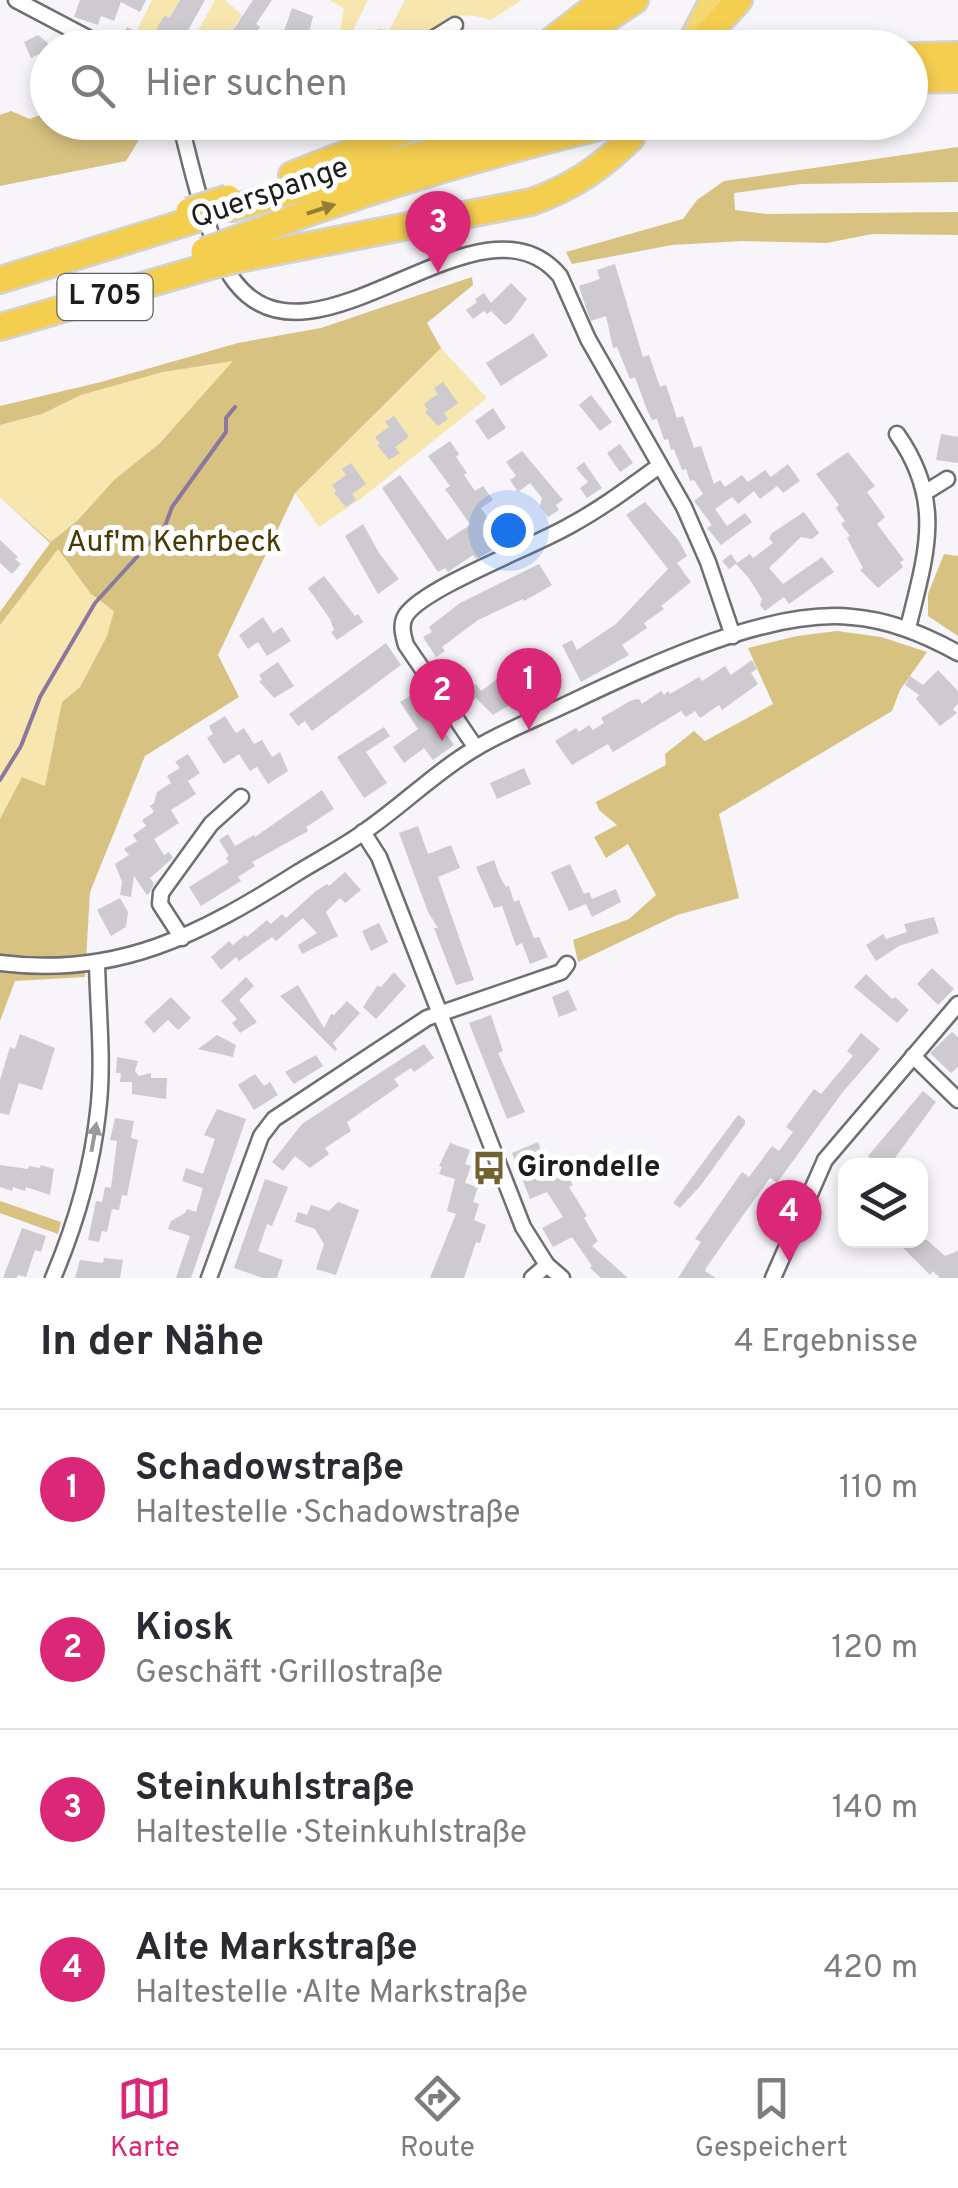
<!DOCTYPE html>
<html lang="de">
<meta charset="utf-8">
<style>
body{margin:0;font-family:Overpass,sans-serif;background:#f2f2f3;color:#2b2b33}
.controls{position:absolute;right:30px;bottom:30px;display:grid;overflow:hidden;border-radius:20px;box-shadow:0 5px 15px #0003}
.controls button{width:90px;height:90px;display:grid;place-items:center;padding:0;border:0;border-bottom:2px solid #e1e1e2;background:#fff;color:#2b2b33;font:50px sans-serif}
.you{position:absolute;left:508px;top:530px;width:35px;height:35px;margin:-25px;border:8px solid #fff;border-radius:50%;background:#1a73e8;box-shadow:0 0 0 15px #1a73e833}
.badge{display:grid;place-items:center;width:65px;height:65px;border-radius:50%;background:#db2777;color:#fff;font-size:32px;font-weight:700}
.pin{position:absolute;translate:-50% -82px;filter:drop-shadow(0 2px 5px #0008)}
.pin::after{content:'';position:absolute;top:52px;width:35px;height:30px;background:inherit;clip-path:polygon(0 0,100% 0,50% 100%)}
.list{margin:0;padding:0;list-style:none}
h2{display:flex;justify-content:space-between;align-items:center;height:130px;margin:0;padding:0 40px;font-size:42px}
h2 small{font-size:32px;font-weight:400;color:#7c7c81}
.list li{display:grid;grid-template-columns:65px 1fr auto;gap:30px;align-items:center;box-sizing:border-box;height:160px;padding:0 40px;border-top:2px solid #e1e1e2}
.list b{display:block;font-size:38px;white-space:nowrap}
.list p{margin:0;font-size:32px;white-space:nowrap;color:#7c7c81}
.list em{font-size:32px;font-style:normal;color:#7c7c81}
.icon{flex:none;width:55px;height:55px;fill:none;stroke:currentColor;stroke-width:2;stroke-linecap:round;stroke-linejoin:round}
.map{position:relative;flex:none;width:958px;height:1278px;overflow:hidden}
.search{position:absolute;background:#fff;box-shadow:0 5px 15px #0003;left:30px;right:30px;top:30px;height:110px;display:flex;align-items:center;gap:25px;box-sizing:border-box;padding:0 35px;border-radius:55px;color:#7c7c81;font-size:38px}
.sheet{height:770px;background:#fff}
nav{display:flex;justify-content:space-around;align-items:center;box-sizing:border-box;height:140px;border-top:2px solid #e1e1e2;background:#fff;font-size:28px;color:#7c7c81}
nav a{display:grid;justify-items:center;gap:5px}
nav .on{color:#db2777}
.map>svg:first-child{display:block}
.green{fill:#f8e6af}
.forest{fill:#d7c281}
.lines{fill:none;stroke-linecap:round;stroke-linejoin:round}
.stream{stroke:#8c77a0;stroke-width:4}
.building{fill:#cdcad0}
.minor-casing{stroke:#716e73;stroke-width:19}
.trunk-casing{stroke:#d2d2d2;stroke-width:28}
.motorway-casing{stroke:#d2d2d2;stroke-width:30}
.minor{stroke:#fff;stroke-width:14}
.trunk{stroke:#f6d872;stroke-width:22}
.motorway{stroke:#f4ce4f;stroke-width:25}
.motorway-bridge-casing{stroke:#d2d2d2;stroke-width:30;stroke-linecap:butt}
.motorway-bridge{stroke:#f4ce4f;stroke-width:25}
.oneway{fill:#937e39}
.oneway2{fill:#99999a}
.labels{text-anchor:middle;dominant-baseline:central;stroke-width:10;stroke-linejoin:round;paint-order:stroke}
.shield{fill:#fff;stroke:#616062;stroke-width:2.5}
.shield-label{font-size:28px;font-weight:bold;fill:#1d1c1e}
.street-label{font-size:30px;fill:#1d1c1e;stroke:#fff}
.park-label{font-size:30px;fill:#483a03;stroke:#fff}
.poi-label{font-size:30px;font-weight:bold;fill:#1d1c1e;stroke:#fff;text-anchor:start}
</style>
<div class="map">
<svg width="958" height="1278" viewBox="0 0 958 1278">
<rect width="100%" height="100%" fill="#f7f4fa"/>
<!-- green -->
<g class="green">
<path d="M152,0H180L170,17L165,16L153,37L154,46L136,32Z"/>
<path d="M215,0H225L242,15L221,47H189Z"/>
<path d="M330,0H368L345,47H337L344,9Z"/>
<path d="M405,0H522L491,20C444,5 445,30 411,46C400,51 382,47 370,48L379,28L389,31Z"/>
<path d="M441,348L487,398L359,500L319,527L295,493Z"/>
<path d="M235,360L160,443L114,480L78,520L92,595L114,611L107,636L80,687L62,702L45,787L22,777L0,819V625L58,548L0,497V425L42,414L81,395L163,372Z"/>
</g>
<!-- forest -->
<g class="forest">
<path d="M11,111L30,119L47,112L48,122L149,123L126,161L0,186V115Z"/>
<path d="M958,147V182L801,184L734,193L735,210L767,214L958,212V235L872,234L827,243L742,241L672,245L572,264L566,252L683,219L697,200L724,181Z"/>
<path d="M472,277L473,285L427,323L441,348L295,493L218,655L239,697L145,756L90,892L85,977L15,981L0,1021V819L22,777L45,786L62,702L80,687L107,636L114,611L91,594L58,549L0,625V612L50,543L0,497L51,542L78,520L114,480L160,443L233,361L163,372L81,395L42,414L0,425V406L101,382L238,343L321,328Z"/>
<path d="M944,554L958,556V636L928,616V594Z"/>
<path d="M837,631L881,637L927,652L900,690L892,711L719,814L739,898L677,915L578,962L573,940L629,919L656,895L628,844L606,858L594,837L617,825L599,810L596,802L666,765L665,754L694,731L705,741L773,704L748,648L797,636Z"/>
<path d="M0,1201L61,1222L58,1234L0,1213Z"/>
</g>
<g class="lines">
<!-- stream -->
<path class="stream" d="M0,780L21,746L40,697L95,603L165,526L172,507L226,432V418L235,407"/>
</g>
<!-- building -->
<g class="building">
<path d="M80,0H146L140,12L121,2L114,21L101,16L98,25L74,17Z"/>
<path d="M180,0H205L178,48H131L134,42L122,36L127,27L151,39L164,16L170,17Z"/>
<path d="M253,0H272L256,24L260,27L254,36L245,48H221Z"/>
<path d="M292,8L313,16L308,37L300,41L303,48H284L288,36L283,34Z"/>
<path d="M38,35L48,43V71L39,54L31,58L24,42Z"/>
<path d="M615,264L643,357L649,355L660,387L666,385L677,418L683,416L694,448L701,446L714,484L720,480L725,487L742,475L748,482L765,470L771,477L788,464L800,481L783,493L777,486L760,499L754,491L738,504L732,497L715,509L727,526L745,513L752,522L721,545L707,528L712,525L694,501L703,494L694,480L690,481L686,469L682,470L674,449L671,450L668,439L664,440L657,419L652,420L647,410L635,377L630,379L617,347L613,348L606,316L591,321L588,314L579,286L600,279L597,270Z"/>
<path d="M511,283L527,299L511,321L505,325L491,311L487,314L484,311L473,319L466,310L477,302L475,299L484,293L491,303Z"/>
<path d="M533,333L548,356L501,386L486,363Z"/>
<path d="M443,382L458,403L444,413L448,419L438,426L425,412L428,410L424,404L438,394L434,388Z"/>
<path d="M591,395L612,422L600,431L579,405Z"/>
<path d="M493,408L506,428L488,440L475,421Z"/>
<path d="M394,416L409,437L395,447L400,453L389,460L377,445L380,444L375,437L389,427L385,422Z"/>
<path d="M941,434L958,437V463L936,460Z"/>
<path d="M450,441L459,454L456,457L467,473L464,475L475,491L483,486L493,500L481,508L500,537L514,528L519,536L476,559L473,555L448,572L445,568L438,572L382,488L400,475L447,540L467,527L470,524L445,489L450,486L428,456Z"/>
<path d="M620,444L633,463L620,472L607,453Z"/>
<path d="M522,451L563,500L556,505L559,510L548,517L540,506L542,498L530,483L518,492L510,480L516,476L506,462Z"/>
<path d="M848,452L875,486L867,492L885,517L877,524L904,560L900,562L903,567L878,588L860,570L863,568L847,538L850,536L841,524L845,521L836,508L839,505L816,474Z"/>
<path d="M584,462L602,488L587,498L580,488L588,482L576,468Z"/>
<path d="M351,463L366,484L352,494L356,500L346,507L334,493L336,491L332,485L346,475L342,469Z"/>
<path d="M645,502L679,541L687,556L677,563L691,582L661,606L664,609L644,623L647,628L622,645L629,655L581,682L562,645L572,640L577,650L616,624L668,569L626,515Z"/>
<path d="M804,512L819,533L812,539L801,537L769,568L783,584L822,557L834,572L789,604L784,597L765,611L760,605L762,599L748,577L736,564L729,569L722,561L731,554L737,563L750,554L753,558L773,543L769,538L772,533Z"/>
<path d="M363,524L379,553L399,579L378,594L345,536Z"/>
<path d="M0,540L18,557L15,559L21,564L12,574L0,563Z"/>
<path d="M539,564L552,585L524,601L523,599L478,620L442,647L445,651L436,657L423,637L432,632L429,627L460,603Z"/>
<path d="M324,576L355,616L358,614L363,622L337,640L331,632L334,630L330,619L308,588Z"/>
<path d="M263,617L273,633L282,627L291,641L267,656L258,642L248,649L239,635Z"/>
<path d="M386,643L401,665L312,731L305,721L298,726L289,714Z"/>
<path d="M542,656L556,676L493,715L476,698L464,706L445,674L459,665L473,686L476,684L481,691L501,676H516Z"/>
<path d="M752,660L757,669L751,673L758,684L722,710L719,705L700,718L695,711L686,717L681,711L613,752L608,744L572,765L555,741L576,728L579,732L589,725L593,730L604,723L601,718L632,700L639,699L642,704L661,691L664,695L668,691L670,694L699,677L702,681L725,666L731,675Z"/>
<path d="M278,662L294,686L274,698L259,681L262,680L259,675Z"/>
<path d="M938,670L958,691V704L953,709L957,713L940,726L916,699L919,695L905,685L910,676L923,685Z"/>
<path d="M416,692L454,745L433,760L424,748L404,763L393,747L418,729L400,702Z"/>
<path d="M225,716L236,733L244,728L254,744L262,740L272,757L280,752L288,771L268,784L257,767L250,771L239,754L224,764L207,738L213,734L209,726Z"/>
<path d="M384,727L390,736L366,752L387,783L364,798L337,757Z"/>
<path d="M188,754L200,773L188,781L196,794L171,810L179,823L154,839L164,855L169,852L173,858L150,878L154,884L150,892L147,895L134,876L131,897L120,895L122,882L115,864L129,855L124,849L137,841L133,835L146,826L142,820L154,812L150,806L154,803L157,792L171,783L167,776L180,768L175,762Z"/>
<path d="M524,768L531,784L497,799L490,783Z"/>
<path d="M322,790L334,809L306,827L308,831L252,862L255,866L238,877L241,881L201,906L189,887L229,862L226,858L229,856L219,840L228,834L235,846L254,835L255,837Z"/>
<path d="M418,826L428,854L451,845L460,868L438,877L474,980L456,985L434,928H438L428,912L399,833Z"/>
<path d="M494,860L500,877L506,887L509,886L514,902L519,900L534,938L539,937L548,957L530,964L522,943L516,946L502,906L494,908L476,867Z"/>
<path d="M570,864L584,894L589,892L592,899L616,889L621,902L592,917L586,904L569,911L551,872Z"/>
<path d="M345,872L361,890L345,903L340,898L326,912L338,936L302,954L298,945L317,933L303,918L276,941L272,937L239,961L236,957L221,970L211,957L229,941L233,945L245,935L247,937L267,920L271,924L282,914L286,918L316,891L327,884L329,886Z"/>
<path d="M120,898L128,912L126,927L111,936L97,910Z"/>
<path d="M934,917L939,933L899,946L876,961L866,945L883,934L886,939L907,932L904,924Z"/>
<path d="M379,923L388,942L371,951L362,931Z"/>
<path d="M932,968L954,989L938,1005L917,984Z"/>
<path d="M394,972L406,986L376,1019L363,1007L377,986L381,987Z"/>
<path d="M866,974L892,999L895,997L909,1010L897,1023L854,987Z"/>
<path d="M246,977L254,986L239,1000L257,1022L240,1033L232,1023L237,1019L221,1001Z"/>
<path d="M298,985L324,1028L331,1014L334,1015L347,1001L360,1013L333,1043L337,1049L335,1051L280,996Z"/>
<path d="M568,990L577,1010L559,1017L552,997Z"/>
<path d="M171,997L191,1018L178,1030L168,1020L154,1033L144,1022Z"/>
<path d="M491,1015L503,1051L498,1053L525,1112L507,1119L469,1023Z"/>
<path d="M952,1032L958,1037V1067L951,1073L930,1053Z"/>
<path d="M861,1033L880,1049L842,1093L777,1183L770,1178L739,1221L706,1268L705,1271L716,1278H678L701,1242L695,1239L742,1172L749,1177L772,1146L779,1151L793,1132L786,1127L814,1089L821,1094L853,1056L847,1051Z"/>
<path d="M20,1034L55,1048L42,1090L19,1083L9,1115L0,1113V1080L10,1047L15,1049Z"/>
<path d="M217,1035L236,1045L233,1057L198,1049Z"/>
<path d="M424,1044L434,1058L414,1072L411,1068L394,1079L399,1086L347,1122L351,1131L325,1148L329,1154L310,1168L295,1156L283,1171L272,1162L302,1124Z"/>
<path d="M316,1055L323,1066L294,1084L285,1072Z"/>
<path d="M117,1057L138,1061L135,1071L139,1076L151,1073V1078H167L166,1099L132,1094V1082H120L121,1073H116Z"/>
<path d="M255,1074L264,1086L270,1082L278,1095L254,1110L238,1085Z"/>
<path d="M923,1091L936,1102L889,1166H879L868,1156Z"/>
<path d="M217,1109L246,1119L191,1278H176L190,1236L168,1229L171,1221L185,1213L187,1209L196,1212L203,1188L182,1181L186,1168L203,1174L215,1139L204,1135Z"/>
<path d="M738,1115L745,1120V1124L701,1185L680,1208L673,1203Z"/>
<path d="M115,1118L134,1121L131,1138L138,1140L127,1196L122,1195L119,1210L112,1209L107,1232L102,1231L99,1242L88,1240L96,1201L102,1202L105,1187L111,1188L117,1141L110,1140Z"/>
<path d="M538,1142L550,1172L561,1166L573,1185L569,1187L587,1216L584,1218L598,1241L592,1246L628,1278H601L590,1268L592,1266L572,1237L553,1247L542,1228L563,1217L547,1192L530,1199L512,1153Z"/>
<path d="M450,1143L470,1150L465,1164L471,1166L465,1183L478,1187L473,1202L479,1204L474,1220L486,1225L480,1243L476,1242L464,1278H430L456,1214L447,1211L455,1179L439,1174L442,1167L439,1166Z"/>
<path d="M0,1165L28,1169L29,1166L40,1168L41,1165L54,1169L50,1195L26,1187L25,1191L13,1187L12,1191L0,1187Z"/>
<path d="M265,1179L288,1187L272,1226L267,1224L258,1251L283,1260L277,1278H263L234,1268Z"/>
<path d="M338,1202L359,1210L336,1275L316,1269L324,1244L315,1229L295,1222L298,1212L307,1215L311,1205L329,1211Z"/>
<path d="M22,1228L46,1236L41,1252L35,1250L26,1277L18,1275L17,1278H3Z"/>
<path d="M895,1240H927L945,1256L958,1251V1278H940L933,1271L930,1275Z"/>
<path d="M104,1258L123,1260L120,1278H75L80,1260L103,1263Z"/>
</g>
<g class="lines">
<!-- minor casing -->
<g class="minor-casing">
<g id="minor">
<path d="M16,0L107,48"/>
<path d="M418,48L455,25"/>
<path d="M180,122C191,165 209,249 235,282C314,385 481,180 560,276L588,339L684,507L708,562L733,636"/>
<path d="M897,434C945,502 926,554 908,628"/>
<path d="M926,492L947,479"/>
<path d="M476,748L406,645C403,635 400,624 406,615C425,587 535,546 569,526C601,509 630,487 659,466"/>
<path d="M363,832L379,857L523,1227L547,1265L562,1278"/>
<path d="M182,938L160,904L161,893L211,824L241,797"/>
<path d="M0,963C118,978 201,934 297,873C318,860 341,848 361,834C401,807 435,772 476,748C504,731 536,719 565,705C642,669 766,608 852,617C890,620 924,634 958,653"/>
<path d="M913,1056L958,1100"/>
<path d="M53,1278C75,1226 92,1168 98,1112C104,1063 98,1012 97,963"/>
<path d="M209,1278L261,1136L274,1119L427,1018L561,972L567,964"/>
<path d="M532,1278L547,1265"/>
<path d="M773,1278L825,1160L958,1004"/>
</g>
</g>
<!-- trunk casing -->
<g class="trunk-casing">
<path id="trunk" d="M687,48L712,0"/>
</g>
<!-- motorway casing -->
<g class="motorway-casing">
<g id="motorway">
<path d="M542,48L604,0"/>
<path d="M563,48L635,0"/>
<path d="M695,48L739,0"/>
<path d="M910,56L958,55"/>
<path d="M910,80L958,79"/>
<path d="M292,175L427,122"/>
<path d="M232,208L536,122"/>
<path d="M229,242C356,193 488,153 620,122"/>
<path d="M239,259L531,202C571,188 601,168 631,138"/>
<path d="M0,280L194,220"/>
<path d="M0,327L210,266"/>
</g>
</g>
<!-- minor -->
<use href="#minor" class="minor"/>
<!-- trunk -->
<use href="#trunk" class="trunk"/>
<!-- motorway -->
<use href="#motorway" class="motorway"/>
<!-- motorway-bridge casing -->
<g class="motorway-bridge-casing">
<g id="motorway-bridge">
<path d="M189,211L228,198"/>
<path d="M204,251L229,242"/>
<path d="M210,266L239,259"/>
</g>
</g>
<!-- motorway-bridge -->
<use href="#motorway-bridge" class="motorway-bridge"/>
</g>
<!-- one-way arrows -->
<defs><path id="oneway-solid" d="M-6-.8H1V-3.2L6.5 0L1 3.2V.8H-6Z" transform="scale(2.5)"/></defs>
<use class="oneway" href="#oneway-solid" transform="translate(321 209) rotate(-18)"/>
<use class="oneway2" href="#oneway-solid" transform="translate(94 1137) rotate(-80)"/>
<!-- icons -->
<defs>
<g id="bus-bare" transform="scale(2.7)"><path d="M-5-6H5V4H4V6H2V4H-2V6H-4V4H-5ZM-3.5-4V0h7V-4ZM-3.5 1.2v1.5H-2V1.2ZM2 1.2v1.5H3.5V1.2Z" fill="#71622f" stroke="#fff" stroke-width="2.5" paint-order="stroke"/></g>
</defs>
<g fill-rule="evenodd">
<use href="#bus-bare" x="489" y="1168"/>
</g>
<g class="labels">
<!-- shield labels -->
<rect class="shield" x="57.5" y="274" width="95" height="46" rx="8"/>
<g class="shield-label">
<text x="105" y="297">L 705</text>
</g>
<!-- street labels -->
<g class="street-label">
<text transform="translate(270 194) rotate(-19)">Querspange</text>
</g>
<!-- park labels -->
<g class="park-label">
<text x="174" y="543">Auf'm Kehrbeck</text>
</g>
<!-- poi labels -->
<g class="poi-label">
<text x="517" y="1168">Girondelle</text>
</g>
</g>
</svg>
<div class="controls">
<button><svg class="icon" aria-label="layers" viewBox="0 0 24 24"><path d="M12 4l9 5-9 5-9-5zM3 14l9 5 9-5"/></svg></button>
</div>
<div class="you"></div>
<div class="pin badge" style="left:529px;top:730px">1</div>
<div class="pin badge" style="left:442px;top:741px">2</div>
<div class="pin badge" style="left:438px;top:273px">3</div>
<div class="pin badge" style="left:789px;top:1262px">4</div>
<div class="search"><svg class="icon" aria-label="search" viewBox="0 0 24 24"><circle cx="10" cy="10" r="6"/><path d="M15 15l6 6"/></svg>Hier suchen</div>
</div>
<section class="sheet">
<h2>In der Nähe<small>4 Ergebnisse</small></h2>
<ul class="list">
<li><span class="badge">1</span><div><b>Schadowstraße</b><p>Haltestelle · Schadowstraße</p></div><em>110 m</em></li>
<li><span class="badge">2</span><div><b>Kiosk</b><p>Geschäft · Grillostraße</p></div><em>120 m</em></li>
<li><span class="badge">3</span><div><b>Steinkuhlstraße</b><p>Haltestelle · Steinkuhlstraße</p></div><em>140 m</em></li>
<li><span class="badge">4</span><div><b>Alte Markstraße</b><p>Haltestelle · Alte Markstraße</p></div><em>420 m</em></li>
</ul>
</section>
<nav>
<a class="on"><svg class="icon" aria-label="map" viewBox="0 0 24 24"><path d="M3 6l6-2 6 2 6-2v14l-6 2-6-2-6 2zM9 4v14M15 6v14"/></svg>Karte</a>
<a><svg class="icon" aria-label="directions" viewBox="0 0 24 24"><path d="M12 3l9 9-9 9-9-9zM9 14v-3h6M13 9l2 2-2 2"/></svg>Route</a>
<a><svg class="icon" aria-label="saved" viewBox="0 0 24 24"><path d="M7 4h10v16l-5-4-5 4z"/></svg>Gespeichert</a>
</nav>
